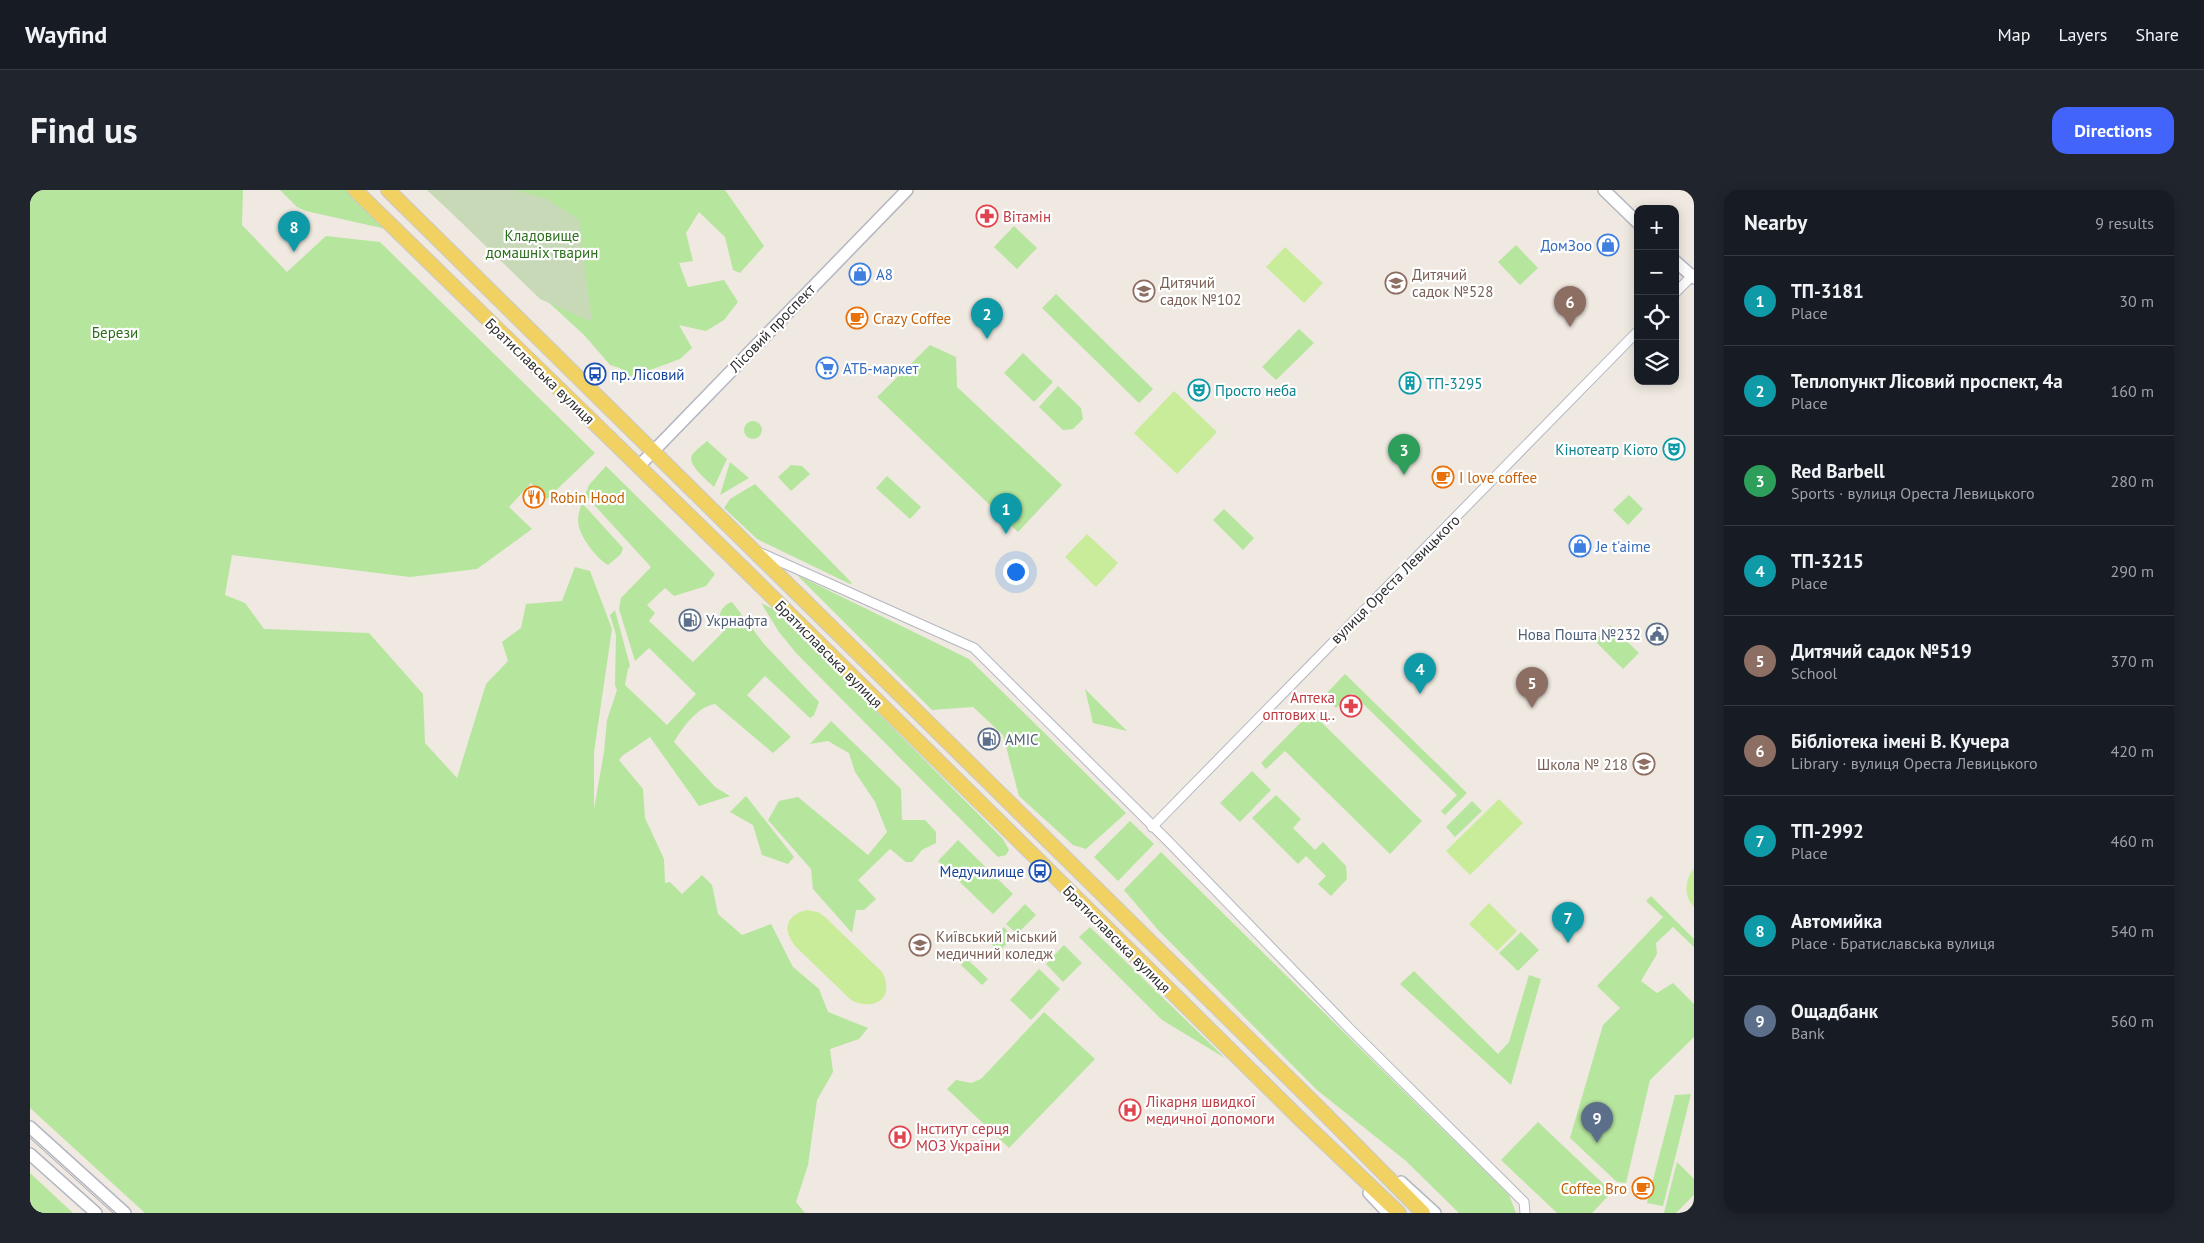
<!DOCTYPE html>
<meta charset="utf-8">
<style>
body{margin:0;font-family:"PT Sans",sans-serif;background:#20242c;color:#f1f3f6}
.controls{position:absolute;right:15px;top:15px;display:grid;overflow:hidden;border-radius:10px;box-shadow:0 2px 12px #0003}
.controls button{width:45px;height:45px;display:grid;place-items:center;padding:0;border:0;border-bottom:1px solid #363941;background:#171b24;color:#f1f3f6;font:25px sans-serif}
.you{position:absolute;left:985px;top:381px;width:18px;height:18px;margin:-12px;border:4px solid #fff;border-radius:50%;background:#1a73e8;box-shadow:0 0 0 8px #1a73e833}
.badge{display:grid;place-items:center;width:32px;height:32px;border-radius:50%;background:#4264fb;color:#fff;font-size:16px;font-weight:700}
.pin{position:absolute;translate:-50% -41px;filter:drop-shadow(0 1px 2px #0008)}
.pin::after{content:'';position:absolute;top:26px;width:18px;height:15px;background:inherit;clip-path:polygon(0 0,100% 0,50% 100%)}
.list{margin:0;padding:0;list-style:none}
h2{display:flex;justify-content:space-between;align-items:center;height:65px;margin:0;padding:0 20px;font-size:21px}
h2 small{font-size:16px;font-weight:400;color:#9ea1a6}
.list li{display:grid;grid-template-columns:32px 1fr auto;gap:15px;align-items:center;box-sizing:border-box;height:90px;padding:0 20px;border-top:1px solid #363941}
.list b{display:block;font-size:19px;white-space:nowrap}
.list p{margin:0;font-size:16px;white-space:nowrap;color:#9ea1a6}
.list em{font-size:16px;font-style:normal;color:#9ea1a6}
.icon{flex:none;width:28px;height:28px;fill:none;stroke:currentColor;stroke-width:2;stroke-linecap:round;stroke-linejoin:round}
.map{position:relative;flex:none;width:1664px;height:1023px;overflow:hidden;border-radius:15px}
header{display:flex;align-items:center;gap:30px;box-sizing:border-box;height:70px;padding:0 25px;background:#171b24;border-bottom:1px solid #363941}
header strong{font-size:24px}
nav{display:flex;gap:28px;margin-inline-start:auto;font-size:18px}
.intro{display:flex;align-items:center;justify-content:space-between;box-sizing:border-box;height:120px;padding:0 30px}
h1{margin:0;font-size:35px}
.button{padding:12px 22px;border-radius:15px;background:#4264fb;color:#fff;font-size:18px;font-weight:700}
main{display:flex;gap:30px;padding:0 30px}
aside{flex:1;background:#171b24;border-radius:15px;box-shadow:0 2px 12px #0003}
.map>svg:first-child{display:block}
.green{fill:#b6e59e}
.cemetery{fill:#c8d9b8}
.pitch{fill:#c9ec9a}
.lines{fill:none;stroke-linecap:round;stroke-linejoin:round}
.minor-casing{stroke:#b4b7c1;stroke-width:11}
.tertiary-casing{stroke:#b4b7c1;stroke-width:14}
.primary-casing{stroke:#c9c9c9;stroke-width:16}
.minor{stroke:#fff;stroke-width:9}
.tertiary{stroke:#fff;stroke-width:11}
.primary{stroke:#f2d163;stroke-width:14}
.tram{stroke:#a3a6b8;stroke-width:1}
.labels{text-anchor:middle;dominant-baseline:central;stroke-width:4.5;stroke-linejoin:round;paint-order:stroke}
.health-label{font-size:15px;fill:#be3a42;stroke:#fff;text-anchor:start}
.park-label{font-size:15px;fill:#2c6e1b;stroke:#fff}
.shop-label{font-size:15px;fill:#366cbe;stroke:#fff;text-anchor:start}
.education-label{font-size:15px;fill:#785e54;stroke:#fff;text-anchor:start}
.food-label{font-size:15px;fill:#c56008;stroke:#fff;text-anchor:start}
.street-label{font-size:15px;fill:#2e2e2e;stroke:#fff}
.transit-label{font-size:15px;fill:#164399;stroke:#fff;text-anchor:start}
.culture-label{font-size:15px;fill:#0d838f;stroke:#fff;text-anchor:start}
.service-label{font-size:15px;fill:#4e5e75;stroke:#fff;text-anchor:start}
</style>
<header>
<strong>Wayfind</strong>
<nav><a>Map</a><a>Layers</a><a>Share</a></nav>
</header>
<div class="intro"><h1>Find us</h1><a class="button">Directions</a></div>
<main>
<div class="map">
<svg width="1664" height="1023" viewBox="0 0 1664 1023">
<rect width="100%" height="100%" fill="#efe9e1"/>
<!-- green -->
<g class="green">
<path d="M0,0H213L212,35L257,82L296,46L350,52L565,263L517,309L501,293L479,317L502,339L447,379L380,387L202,365L195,405L215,413L234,439L339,443L393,504L395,553L427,588L456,494L478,471L472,452L491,438L496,414L532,411L545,377L560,381L582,439L564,562V619L574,562L577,530L587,500L585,495L586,445L580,425L585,420L600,476L598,479L595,495L637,535L666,504L619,458L605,471L589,419L591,408L621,377L555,305L559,295L576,276L685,384L676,396L644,406L635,398L617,415L625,423L619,431L663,472L693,442C687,429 688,417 702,412L734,454L789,512L784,525L780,528L735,486L717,505L761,547L743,563L685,514C667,517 653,537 644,552L685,597L700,606L669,616L620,547L592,566L589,570L613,599L615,628L634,669L635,693L640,692L652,704L672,685L682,695L688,724L712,745L741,734L763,777L789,799L798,822L838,838L829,849L800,859L803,882L787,910L778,975L766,1012L775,1023H115L0,918Z"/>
<path d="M250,0H317L356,39L276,21L267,17Z"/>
<path d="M397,0H695L734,56L710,83L703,80L695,47L669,22L656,43L663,71L649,73L658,97L694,90L708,112L694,130L676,141L649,135L662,158L650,169L601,187L590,178L580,175L555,146Z"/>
<path d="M984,36L1007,58L987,79L964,57Z"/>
<path d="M1486,55L1508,78L1490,95L1468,72Z"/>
<path d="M1026,104L1123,199L1109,213L1012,118Z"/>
<path d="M1269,139L1284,153L1246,190L1232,177Z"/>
<path d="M900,155L926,167L927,197L1032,295L988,342L847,207Z"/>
<path d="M993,163L1023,192L1004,212L974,183Z"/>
<path d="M1028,196L1051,218L1053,229L1043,239L1033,240L1009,217Z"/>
<circle cx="723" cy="240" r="9"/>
<path d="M677,251L697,269L684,297C678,291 657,275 662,265C665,260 673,255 677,251Z"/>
<path d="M700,272L719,288L690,305Z"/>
<path d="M761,275L772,276L780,284L761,301L748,287Z"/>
<path d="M857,286L891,317L880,329L846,298Z"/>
<path d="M725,294L822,393L820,394L727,349L694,318L700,309Z"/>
<path d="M1599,305L1613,319L1598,335L1583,320Z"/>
<path d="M552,313L593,358L591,364L578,375C567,369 552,349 549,337C547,329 549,320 552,313Z"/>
<path d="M1194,319L1224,348L1213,360L1183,330Z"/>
<path d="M767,385L939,469L1096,623L1056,659L1043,655L989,606L973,545L943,517L902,520Z"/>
<path d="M731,413L747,421L973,649L979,660L976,665L968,667L767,464L749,442Z"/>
<path d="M1580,435L1609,463L1593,479L1565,451Z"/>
<path d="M1315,484L1437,603L1415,625L1411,621L1427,605L1322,503L1306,518L1294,506Z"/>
<path d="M1055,499L1097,541L1063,533Z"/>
<path d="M1281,522L1392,631L1360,664L1255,561L1236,579L1231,573Z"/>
<path d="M801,531L871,599L872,630H895L906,642V653L892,660L882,672H876L860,659L828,690L846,709L834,720H826L822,743L783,699L781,679L738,630L749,611L768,607L838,665L857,642L845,612L825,582L819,563L798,551L780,554Z"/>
<path d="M1222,581L1241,600L1210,632L1190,613Z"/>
<path d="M1246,605L1271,629L1263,638L1285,660L1293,652L1316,676L1317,689L1301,706L1288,694L1296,686L1276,666L1268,674L1222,628Z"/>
<path d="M716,606L764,667L758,674L732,665L723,635L700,622Z"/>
<path d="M1442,611L1452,621L1425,647L1416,637Z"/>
<path d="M1100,631L1124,654L1088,691L1064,667Z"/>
<path d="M928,650L983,704L963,724L908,671Z"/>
<path d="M1131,662L1479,1005L1486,1023H1429L1376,971L1287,900L1129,741L1094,700Z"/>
<path d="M1621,706L1664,749V757L1643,737L1626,753L1627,764L1611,791L1627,803L1643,793L1664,814V847L1620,890L1596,993L1587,992L1540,948L1573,835L1590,818L1567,796L1633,727L1616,711Z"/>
<path d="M995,714L1006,725L987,744L976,734Z"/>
<path d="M974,737L983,748L969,761L960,753Z"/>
<path d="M1060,737L1195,868L1132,830L1049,747Z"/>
<path d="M1491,742L1509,760L1488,781L1469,763Z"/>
<path d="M1034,755L1052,773L1033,792L1016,774Z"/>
<path d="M937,769L958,789L952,795L931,775Z"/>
<path d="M1009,779L1030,799L1001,830L980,810Z"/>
<path d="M1384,781L1468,864L1479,852L1499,785L1511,789L1481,895L1370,794Z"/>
<path d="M1014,822L1065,869L979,958L917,899L926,890L941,893L951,889Z"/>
<path d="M1661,904L1633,1016L1617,1013L1645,905Z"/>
<path d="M1508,932L1582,1002L1562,1023H1527L1471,970Z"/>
<path d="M1647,972L1664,989V1005L1646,1023H1634Z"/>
<path d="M0,983L43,1023H0Z"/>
</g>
<!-- cemetery -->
<path class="cemetery" d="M398,0H485L517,9L549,30L562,132L510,109Z"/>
<!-- pitch -->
<g class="pitch">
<path d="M1255,57L1293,93L1274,113L1236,77Z"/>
<path d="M1144,201L1187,242L1147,284L1104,243Z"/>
<path d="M1057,344L1088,373L1066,397L1035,367Z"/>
<path d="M1469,609L1493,633L1440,685L1416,661Z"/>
<path d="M1664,678V717C1653,706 1655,689 1664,678Z"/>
<path d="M1459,713L1487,741L1467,761L1439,734Z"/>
<path d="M777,720L788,722L795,727L852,782C866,808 844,822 821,810L765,756C752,739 756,725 777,720Z"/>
</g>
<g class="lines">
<!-- minor casing -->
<g class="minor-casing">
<g id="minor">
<path d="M1645,103L1664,84"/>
<path d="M731,363L944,458L1138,651L1320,839L1494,1012L1495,1023"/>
<path d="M1122,637L1608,141"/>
</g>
</g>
<!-- tertiary casing -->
<g class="tertiary-casing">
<g id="tertiary">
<path d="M1574,0L1608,33"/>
<path d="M1645,71L1664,88"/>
<path d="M609,276L877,0"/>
<path d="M0,937L95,1023"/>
<path d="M0,964L66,1023"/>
<path d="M1371,992L1405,1023"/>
<path d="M1339,1003L1358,1023"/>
</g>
</g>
<!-- primary casing -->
<g class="primary-casing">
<g id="primary">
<path d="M325,0L717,382L1271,930L1369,1023"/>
<path d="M358,0L1288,917L1393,1023"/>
</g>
</g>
<!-- minor -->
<use href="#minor" class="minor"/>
<!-- tertiary -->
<use href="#tertiary" class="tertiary"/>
<!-- primary -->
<use href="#primary" class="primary"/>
<!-- tram -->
<path class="tram" d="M0,948L83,1023"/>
</g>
<!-- icons -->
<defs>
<g id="pharmacy-ring" transform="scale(1.125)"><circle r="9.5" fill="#fff" stroke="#e0444e" stroke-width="1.5"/><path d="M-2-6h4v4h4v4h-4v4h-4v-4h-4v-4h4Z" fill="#e0444e"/></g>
<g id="shop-ring" transform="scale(1.125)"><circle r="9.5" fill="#fff" stroke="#3f7fe0" stroke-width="1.5"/><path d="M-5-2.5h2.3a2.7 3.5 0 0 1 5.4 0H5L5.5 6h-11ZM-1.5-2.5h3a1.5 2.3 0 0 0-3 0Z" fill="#3f7fe0"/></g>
<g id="school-ring" transform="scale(1.125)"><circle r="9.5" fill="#fff" stroke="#8d6e63" stroke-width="1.5"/><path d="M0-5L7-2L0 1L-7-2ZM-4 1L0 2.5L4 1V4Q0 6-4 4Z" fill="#8d6e63"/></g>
<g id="cafe-ring" transform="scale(1.125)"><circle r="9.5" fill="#fff" stroke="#e8710a" stroke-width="1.5"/><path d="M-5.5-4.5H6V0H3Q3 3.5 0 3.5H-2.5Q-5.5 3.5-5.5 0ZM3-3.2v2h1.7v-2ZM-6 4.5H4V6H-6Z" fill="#e8710a"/></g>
<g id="supermarket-ring" transform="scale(1.125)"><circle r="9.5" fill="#fff" stroke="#3f7fe0" stroke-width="1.5"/><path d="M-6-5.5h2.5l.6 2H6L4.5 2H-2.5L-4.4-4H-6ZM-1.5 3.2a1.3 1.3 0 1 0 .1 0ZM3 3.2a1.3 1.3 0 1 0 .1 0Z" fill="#3f7fe0"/></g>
<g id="bus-ring" transform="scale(1.125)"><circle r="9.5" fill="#fff" stroke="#1a4fb4" stroke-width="1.5"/><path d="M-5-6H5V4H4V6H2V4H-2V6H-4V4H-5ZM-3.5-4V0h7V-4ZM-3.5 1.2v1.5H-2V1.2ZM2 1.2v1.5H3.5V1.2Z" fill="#1a4fb4"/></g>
<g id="building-ring" transform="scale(1.125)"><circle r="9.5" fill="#fff" stroke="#0f9aa8" stroke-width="1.5"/><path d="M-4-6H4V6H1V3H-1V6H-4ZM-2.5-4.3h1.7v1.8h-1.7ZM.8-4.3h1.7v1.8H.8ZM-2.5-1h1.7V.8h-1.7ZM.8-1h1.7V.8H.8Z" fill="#0f9aa8"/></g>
<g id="theatre-ring" transform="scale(1.125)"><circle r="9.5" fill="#fff" stroke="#0f9aa8" stroke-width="1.5"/><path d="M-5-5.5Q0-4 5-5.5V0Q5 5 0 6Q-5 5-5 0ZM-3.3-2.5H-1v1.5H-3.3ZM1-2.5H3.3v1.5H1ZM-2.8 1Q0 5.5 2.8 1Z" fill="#0f9aa8"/></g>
<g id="restaurant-ring" transform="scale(1.125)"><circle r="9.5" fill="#fff" stroke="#e8710a" stroke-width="1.5"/><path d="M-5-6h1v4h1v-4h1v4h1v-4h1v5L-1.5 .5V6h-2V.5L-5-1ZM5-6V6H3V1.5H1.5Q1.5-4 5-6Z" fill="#e8710a"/></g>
<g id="fuel-ring" transform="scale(1.125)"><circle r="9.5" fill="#fff" stroke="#5c6f8a" stroke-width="1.5"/><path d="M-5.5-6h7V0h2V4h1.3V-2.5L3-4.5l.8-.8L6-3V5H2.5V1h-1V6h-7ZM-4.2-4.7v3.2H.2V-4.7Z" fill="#5c6f8a"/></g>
<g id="civic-ring" transform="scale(1.125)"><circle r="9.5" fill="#fff" stroke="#5c6f8a" stroke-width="1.5"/><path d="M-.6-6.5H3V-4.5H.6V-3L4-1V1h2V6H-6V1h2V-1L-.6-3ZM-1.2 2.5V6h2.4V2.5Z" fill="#5c6f8a"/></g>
<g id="university-ring" transform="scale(1.125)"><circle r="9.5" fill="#fff" stroke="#8d6e63" stroke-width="1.5"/><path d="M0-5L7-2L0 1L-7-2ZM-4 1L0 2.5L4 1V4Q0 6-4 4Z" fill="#8d6e63"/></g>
<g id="hospital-ring" transform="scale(1.125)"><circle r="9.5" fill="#fff" stroke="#e0444e" stroke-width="1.5"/><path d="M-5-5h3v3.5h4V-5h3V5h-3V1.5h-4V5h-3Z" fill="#e0444e"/></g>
</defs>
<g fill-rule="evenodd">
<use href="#pharmacy-ring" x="957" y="26"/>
<use href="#shop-ring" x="1578" y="55"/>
<use href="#shop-ring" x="830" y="84"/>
<use href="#school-ring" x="1366" y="93"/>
<use href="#school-ring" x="1114" y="101"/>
<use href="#cafe-ring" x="827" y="128"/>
<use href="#supermarket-ring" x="797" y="178"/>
<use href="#bus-ring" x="565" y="184"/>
<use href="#building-ring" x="1380" y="193"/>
<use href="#theatre-ring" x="1169" y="200"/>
<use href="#theatre-ring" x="1644" y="259"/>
<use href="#cafe-ring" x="1413" y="287"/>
<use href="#restaurant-ring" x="504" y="307"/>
<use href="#shop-ring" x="1550" y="356"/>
<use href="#fuel-ring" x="660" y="430"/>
<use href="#civic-ring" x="1627" y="444"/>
<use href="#pharmacy-ring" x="1321" y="516"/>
<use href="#fuel-ring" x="959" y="549"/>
<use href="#school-ring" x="1614" y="574"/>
<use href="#bus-ring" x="1010" y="681"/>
<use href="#university-ring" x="890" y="755"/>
<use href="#hospital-ring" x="1100" y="920"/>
<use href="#hospital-ring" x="870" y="947"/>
<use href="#cafe-ring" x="1613" y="998"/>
</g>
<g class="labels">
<!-- health labels -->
<g class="health-label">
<text x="973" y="26">Вітамін</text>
<text x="1305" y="507" text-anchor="end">Аптека<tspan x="1305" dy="17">оптових ц..</tspan></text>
<text x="1116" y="911">Лікарня швидкої<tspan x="1116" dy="17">медичної допомоги</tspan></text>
<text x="886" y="938">Інститут серця<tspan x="886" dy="17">МОЗ України</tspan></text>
</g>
<!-- park labels -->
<g class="park-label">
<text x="512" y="45">Кладовище<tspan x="512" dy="17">домашніх тварин</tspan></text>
<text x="85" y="142">Берези</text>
</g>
<!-- shop labels -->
<g class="shop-label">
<text x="1562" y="55" text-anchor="end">ДомЗоо</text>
<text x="846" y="84">А8</text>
<text x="813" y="178">АТБ-маркет</text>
<text x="1566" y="356">Je t'aime</text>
</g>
<!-- education labels -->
<g class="education-label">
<text x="1382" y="84">Дитячий<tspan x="1382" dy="17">садок №528</tspan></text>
<text x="1130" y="92">Дитячий<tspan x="1130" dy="17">садок №102</tspan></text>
<text x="1598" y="574" text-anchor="end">Школа № 218</text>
<text x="906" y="746">Київський міський<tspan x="906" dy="17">медичний коледж</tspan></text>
</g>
<!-- food labels -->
<g class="food-label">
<text x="843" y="128">Crazy Coffee</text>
<text x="1429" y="287">I love coffee</text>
<text x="520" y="307">Robin Hood</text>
<text x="1597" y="998" text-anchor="end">Coffee Bro</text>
</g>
<!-- street labels -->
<g class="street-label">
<text transform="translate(742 138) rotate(-46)">Лісовий проспект</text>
<text transform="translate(510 181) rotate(44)">Братиславська вулиця</text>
<text transform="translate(1365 389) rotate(-45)">вулиця Ореста Левицького</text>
<text transform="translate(799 464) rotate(45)">Братиславська вулиця</text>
<text transform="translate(1087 749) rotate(45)">Братиславська вулиця</text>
</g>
<!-- transit labels -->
<g class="transit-label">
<text x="581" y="184">пр. Лісовий</text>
<text x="994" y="681" text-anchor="end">Медучилище</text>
</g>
<!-- culture labels -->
<g class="culture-label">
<text x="1396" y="193">ТП-3295</text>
<text x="1185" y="200">Просто неба</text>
<text x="1628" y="259" text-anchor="end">Кінотеатр Кіото</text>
</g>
<!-- service labels -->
<g class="service-label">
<text x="676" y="430">Укрнафта</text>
<text x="1611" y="444" text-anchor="end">Нова Пошта №232</text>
<text x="975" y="549">AMIC</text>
</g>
</g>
</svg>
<div class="controls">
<button>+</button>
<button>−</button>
<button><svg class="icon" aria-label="locate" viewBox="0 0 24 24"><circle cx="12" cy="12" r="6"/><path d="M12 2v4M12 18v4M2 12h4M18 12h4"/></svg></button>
<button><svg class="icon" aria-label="layers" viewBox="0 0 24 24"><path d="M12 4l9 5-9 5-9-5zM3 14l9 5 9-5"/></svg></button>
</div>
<div class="you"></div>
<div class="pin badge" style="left:976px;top:344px;background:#0f9aa8">1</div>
<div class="pin badge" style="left:957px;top:149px;background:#0f9aa8">2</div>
<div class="pin badge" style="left:1374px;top:285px;background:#2e9e5b">3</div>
<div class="pin badge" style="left:1390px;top:504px;background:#0f9aa8">4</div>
<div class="pin badge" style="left:1502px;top:518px;background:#8d6e63">5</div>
<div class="pin badge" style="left:1540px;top:137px;background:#8d6e63">6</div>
<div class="pin badge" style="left:1538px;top:753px;background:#0f9aa8">7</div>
<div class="pin badge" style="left:264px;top:62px;background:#0f9aa8">8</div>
<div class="pin badge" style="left:1567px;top:953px;background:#5c6f8a">9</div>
</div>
<aside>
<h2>Nearby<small>9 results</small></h2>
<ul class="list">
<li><span class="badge" style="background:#0f9aa8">1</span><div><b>ТП-3181</b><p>Place</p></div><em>30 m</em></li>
<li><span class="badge" style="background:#0f9aa8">2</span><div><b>Теплопункт Лісовий проспект, 4а</b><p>Place</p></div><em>160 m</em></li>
<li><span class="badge" style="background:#2e9e5b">3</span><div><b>Red Barbell</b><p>Sports · вулиця Ореста Левицького</p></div><em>280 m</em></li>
<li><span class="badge" style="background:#0f9aa8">4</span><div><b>ТП-3215</b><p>Place</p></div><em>290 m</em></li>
<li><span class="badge" style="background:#8d6e63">5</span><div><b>Дитячий садок №519</b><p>School</p></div><em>370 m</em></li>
<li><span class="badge" style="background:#8d6e63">6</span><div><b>Бібліотека імені В. Кучера</b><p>Library · вулиця Ореста Левицького</p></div><em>420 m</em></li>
<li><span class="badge" style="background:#0f9aa8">7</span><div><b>ТП-2992</b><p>Place</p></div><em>460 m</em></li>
<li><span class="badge" style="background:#0f9aa8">8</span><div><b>Автомийка</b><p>Place · Братиславська вулиця</p></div><em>540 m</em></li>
<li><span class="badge" style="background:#5c6f8a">9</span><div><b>Ощадбанк</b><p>Bank</p></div><em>560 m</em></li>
</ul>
</aside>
</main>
